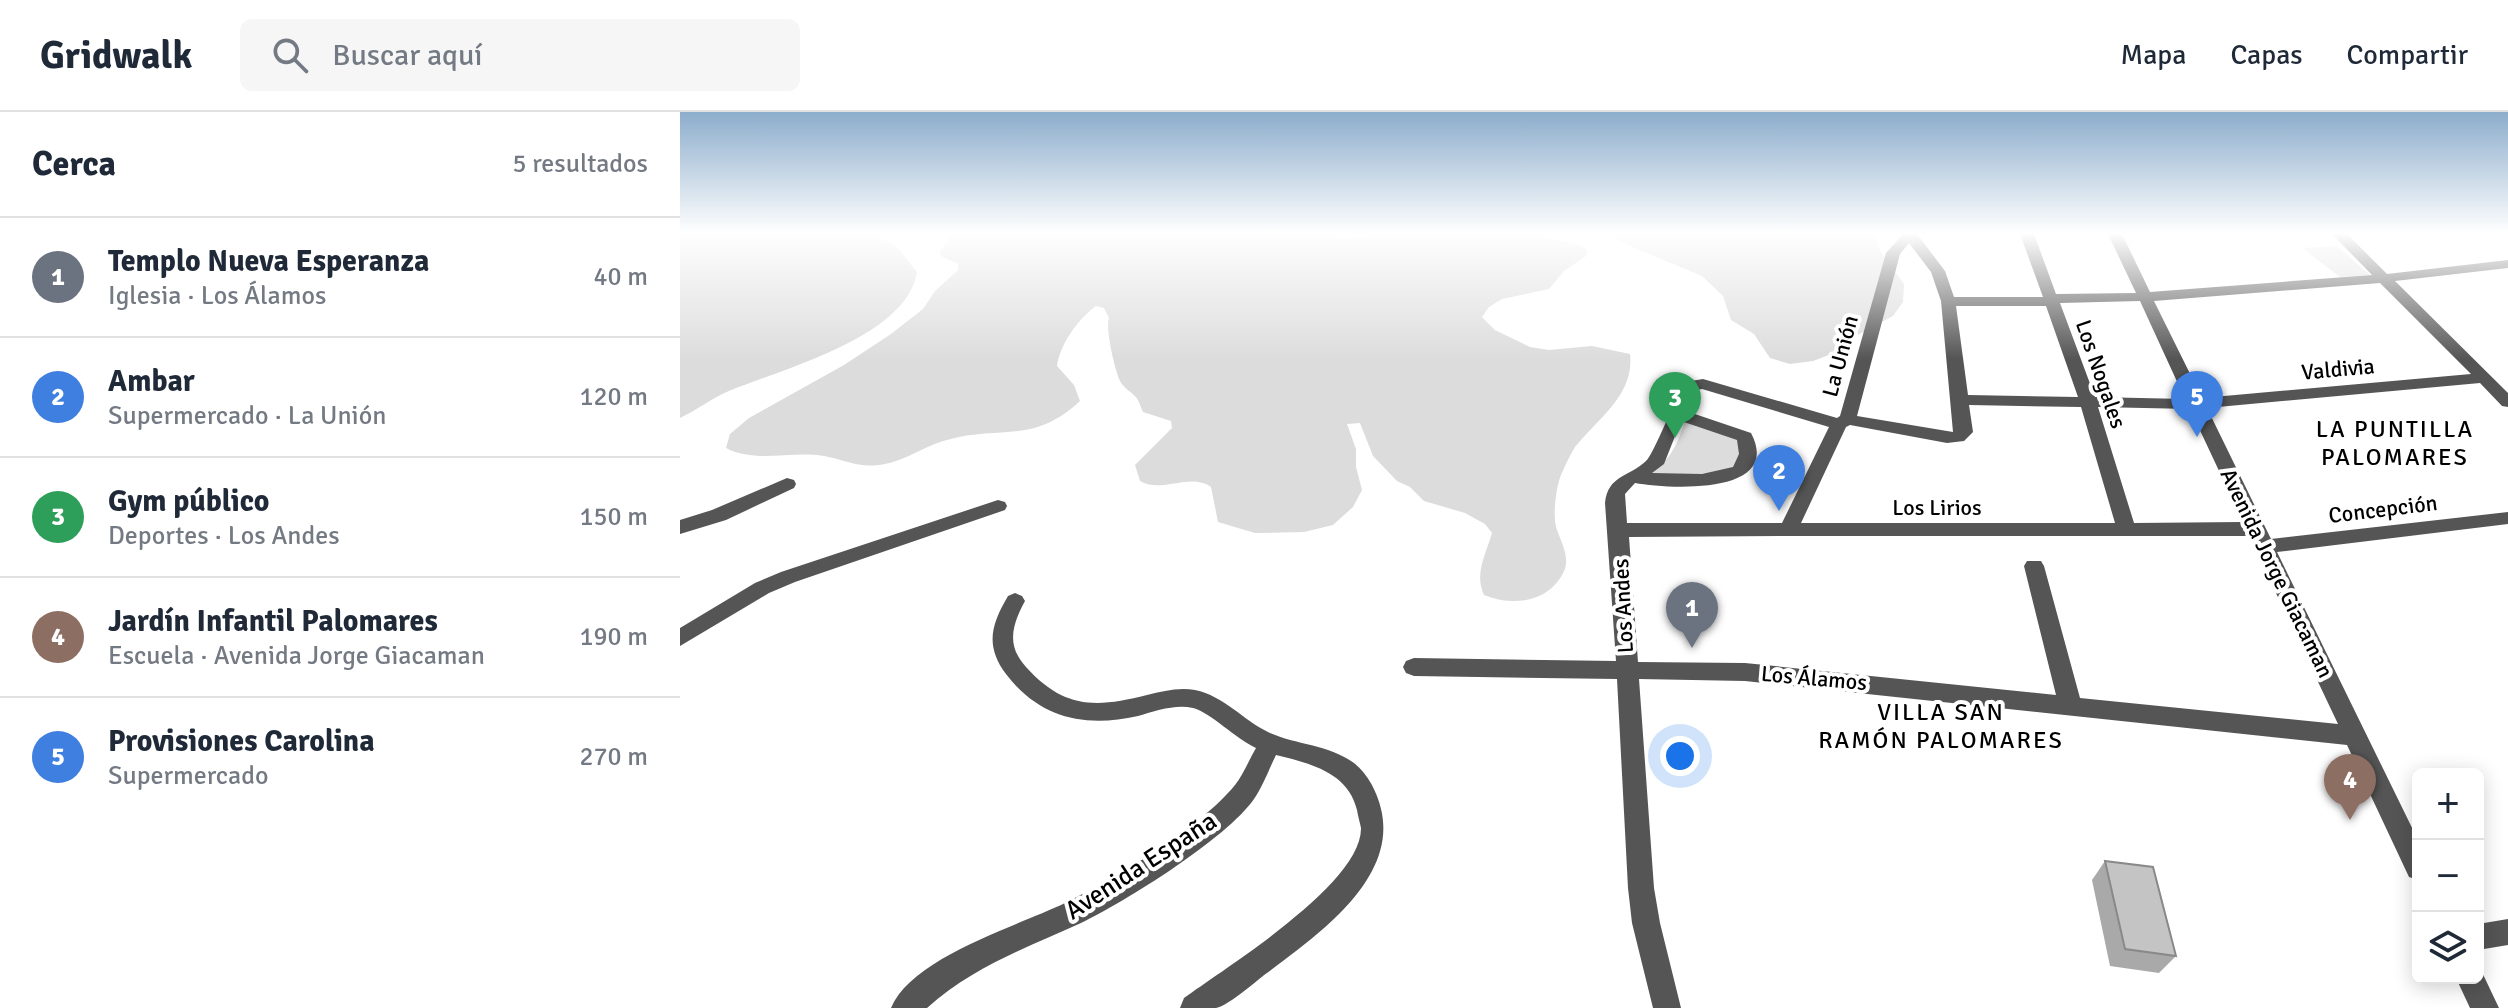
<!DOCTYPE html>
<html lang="es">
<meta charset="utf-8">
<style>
body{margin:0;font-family:Signika,sans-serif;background:#f6f6f7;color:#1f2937}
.controls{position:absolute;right:24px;bottom:24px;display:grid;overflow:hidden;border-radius:12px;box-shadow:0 4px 20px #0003}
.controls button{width:72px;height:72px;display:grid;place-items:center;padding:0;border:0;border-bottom:2px solid #e0e1e3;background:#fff;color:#1f2937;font:40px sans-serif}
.you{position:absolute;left:1000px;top:644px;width:28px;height:28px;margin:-20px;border:6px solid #fff;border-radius:50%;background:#1a73e8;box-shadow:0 0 0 12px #1a73e833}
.badge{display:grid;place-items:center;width:52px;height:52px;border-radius:50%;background:#ea580c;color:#fff;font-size:26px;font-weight:700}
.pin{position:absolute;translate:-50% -66px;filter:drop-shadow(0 2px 4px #0008)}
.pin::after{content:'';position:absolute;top:42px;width:28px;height:24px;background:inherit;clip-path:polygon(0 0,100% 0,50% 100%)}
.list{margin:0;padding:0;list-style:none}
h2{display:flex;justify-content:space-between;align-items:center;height:104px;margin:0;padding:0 32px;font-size:34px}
h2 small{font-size:26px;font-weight:400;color:#747a83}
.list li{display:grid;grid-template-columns:52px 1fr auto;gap:24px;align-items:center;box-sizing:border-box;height:120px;padding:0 32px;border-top:2px solid #e0e1e3}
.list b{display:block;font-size:30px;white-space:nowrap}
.list p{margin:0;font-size:26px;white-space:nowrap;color:#747a83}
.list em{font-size:26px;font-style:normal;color:#747a83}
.icon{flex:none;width:44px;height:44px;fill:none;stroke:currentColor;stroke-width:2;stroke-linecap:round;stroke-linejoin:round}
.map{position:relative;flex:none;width:1828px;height:896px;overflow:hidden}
header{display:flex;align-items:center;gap:48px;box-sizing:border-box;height:112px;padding:0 40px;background:#fff;border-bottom:2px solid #e0e1e3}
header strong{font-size:38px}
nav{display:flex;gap:44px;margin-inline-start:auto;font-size:28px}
.search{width:560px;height:72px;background:#f6f6f7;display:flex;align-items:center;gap:20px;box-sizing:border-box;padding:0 28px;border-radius:12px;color:#747a83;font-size:30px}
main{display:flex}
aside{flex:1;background:#fff}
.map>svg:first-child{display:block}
.green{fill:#dcdcdc}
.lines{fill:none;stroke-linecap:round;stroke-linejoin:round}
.minor{fill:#555;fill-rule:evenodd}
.wall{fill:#a9a9a9}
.building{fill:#c4c4c4;stroke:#898989;stroke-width:2}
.labels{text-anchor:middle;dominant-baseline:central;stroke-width:8;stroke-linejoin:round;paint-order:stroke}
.street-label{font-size:22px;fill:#000;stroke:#fff}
.neighbourhood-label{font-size:24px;letter-spacing:2px;fill:#000;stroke:#fff}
.near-street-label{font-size:26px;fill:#000;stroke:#fff}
</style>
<header>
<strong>Gridwalk</strong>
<div class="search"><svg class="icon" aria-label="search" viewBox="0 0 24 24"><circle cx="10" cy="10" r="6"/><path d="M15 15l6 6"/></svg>Buscar aquí</div>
<nav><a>Mapa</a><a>Capas</a><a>Compartir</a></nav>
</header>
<main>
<aside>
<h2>Cerca<small>5 resultados</small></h2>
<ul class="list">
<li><span class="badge" style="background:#6b7280">1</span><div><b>Templo Nueva Esperanza</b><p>Iglesia · Los Álamos</p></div><em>40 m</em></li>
<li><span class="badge" style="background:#3f7fe0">2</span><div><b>Ambar</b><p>Supermercado · La Unión</p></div><em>120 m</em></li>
<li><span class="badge" style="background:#2e9e5b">3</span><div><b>Gym público</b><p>Deportes · Los Andes</p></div><em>150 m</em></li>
<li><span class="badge" style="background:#8d6e63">4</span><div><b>Jardín Infantil Palomares</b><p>Escuela · Avenida Jorge Giacaman</p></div><em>190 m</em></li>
<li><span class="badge" style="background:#3f7fe0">5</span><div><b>Provisiones Carolina</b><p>Supermercado</p></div><em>270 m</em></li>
</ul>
</aside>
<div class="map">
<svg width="1828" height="896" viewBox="0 0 1828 896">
<rect width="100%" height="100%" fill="#fff"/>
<!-- green -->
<g class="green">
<path d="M0,122H195L217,135L237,160C227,225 102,257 49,279C32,286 17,298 0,306Z"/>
<path d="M271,122H645L664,126L707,122H852L903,134L908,139L906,144L884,159L869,177L822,187L809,195L802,205L815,218L850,235L869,238L912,234L950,242C955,283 916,308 895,335C890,343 885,354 881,363C876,375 872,405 877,418C884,437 893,451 878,469C861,492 828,493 804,483C794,462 806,442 812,421L805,412L785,401L744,389L730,375L717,369L693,344L680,311L667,312L676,337V355L682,378L673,395L653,413L624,420L575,421L538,410L531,375C510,360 482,382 460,369L455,353L492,316L491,309L463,300C461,296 460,292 458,288C454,281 444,277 440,269C435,259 425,216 429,206L424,196L416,194C398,207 380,232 377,254L394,273L400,289C353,333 320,313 267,328C243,334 223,351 198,353C179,356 162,347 144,344C111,338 77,352 46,336L50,322L69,306L164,253L211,222L243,197L255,179L278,158V152L261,144L260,140Z"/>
<path d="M922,122H1195L1200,139L1224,172L1223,190L1213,204L1163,231L1154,241L1133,249L1110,252L1090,246L1074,222L1051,208L1043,184L1022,164Z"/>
<path d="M1657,134L1690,163L1660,165L1622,136Z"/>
<path d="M1006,306L1062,324L1063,337L1054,355L1037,362H968C991,349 998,331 1006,306Z"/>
</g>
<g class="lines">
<!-- minor -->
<g class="minor">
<path d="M1223,122H1237L1265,159L1274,185H1363L1340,122H1354L1376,182L1456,181L1428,122H1442L1470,180L1692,163L1652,122H1667L1707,162L1828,148V156L1715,169L1828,281V295L1822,294L1800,271L1527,296L1591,427L1828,400V412L1597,440L1738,728V768L1729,765L1667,633L1065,569L959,567L974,776L980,811L1001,896H973L952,811L948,776L937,567L734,564L726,561L723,555L726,549L734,546L936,549L925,391C928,363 949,365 966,349C974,342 995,286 1005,270L1023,267L1157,306L1160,304L1206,141ZM1229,131L1251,160L1261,189L1273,320L1177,304L1220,142ZM1700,171L1791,262L1522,286L1474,189ZM1460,189L1505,287L1415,285L1380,191ZM1276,194H1366L1398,285L1288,283ZM1022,277L1149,315L1102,411H947L945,382L955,371C988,377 1104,384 1071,321L1006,299L1017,278ZM1289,293L1401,295L1435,411H1121L1166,315L1170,313L1267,331L1284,329L1293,320ZM1418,295L1510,297L1563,410L1454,411ZM1001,309L1057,328L1059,342L1053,355L1022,362L972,361L984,352ZM1104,424H1569L1658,612L1400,586L1364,454L1361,449H1347L1344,454L1376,583L1065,551L958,550L949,425Z"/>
<path d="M107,366L114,368L116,372L114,376L46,408L0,422V408L32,398Z"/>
<path d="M318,388L325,390L327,394L325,398L115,470L89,481L0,534V516L75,471L101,460Z"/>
<path d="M335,481L342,484L345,489C332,513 326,533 346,555C384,597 416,596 467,583C483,579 499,575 515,578C544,584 563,608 588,620C616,633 648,632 674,651C688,662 697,680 701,697C718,766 639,822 591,858C578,867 550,893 536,896C525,896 511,896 500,896L504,886C546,855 682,772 681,716C680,711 678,704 677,698C668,660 629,651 596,643C589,657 583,674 574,687C547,726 445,790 401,811C344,837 294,854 247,896H211C232,845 338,814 385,791C436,766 519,717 555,673C563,663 569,648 576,636C556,627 530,600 513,596C495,592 476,599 458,604C406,616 360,607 326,562C305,534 311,513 328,484Z"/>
<path d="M1828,807V833L1798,838V812Z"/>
<path d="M1798,855L1800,856L1819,896H1790L1776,866H1798Z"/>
</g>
</g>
<!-- wall -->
<path class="wall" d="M1425,749L1496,844L1479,861L1430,854L1412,768Z"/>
<!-- building -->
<path class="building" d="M1425,749L1473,755L1496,844L1445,837Z"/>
<!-- sky -->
<linearGradient id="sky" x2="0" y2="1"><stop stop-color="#8cadcc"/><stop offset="0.49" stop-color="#fff"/><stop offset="1" stop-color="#fff" stop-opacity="0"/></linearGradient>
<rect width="1828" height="247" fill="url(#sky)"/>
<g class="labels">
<!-- street labels -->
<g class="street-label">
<text transform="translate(1160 244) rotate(-75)">La Unión</text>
<text transform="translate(1658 257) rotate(-5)">Valdivia</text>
<text transform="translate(1421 262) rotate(71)">Los Nogales</text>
<text x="1257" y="395">Los Lirios</text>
<text transform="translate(1703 397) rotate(-7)">Concepción</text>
<text transform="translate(1597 461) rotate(64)">Avenida Jorge Giacaman</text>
<text transform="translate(943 494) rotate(-93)">Los Andes</text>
<text transform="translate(1134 566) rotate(5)">Los Álamos</text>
</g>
<!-- neighbourhood labels -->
<g class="neighbourhood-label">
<text x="1715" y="317">LA PUNTILLA<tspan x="1715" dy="28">PALOMARES</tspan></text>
<text x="1261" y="600">VILLA SAN<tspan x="1261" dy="28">RAMÓN PALOMARES</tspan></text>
</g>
<!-- near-street labels -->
<g class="near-street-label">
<text transform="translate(461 754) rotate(-33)">Avenida España</text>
</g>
</g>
</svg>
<div class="controls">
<button>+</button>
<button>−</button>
<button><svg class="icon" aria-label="layers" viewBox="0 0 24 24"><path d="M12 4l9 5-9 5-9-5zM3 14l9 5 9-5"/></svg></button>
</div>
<div class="you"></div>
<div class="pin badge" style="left:1012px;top:536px;background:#6b7280">1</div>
<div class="pin badge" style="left:1099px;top:399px;background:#3f7fe0">2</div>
<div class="pin badge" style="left:995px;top:326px;background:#2e9e5b">3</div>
<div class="pin badge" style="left:1670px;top:708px;background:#8d6e63">4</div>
<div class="pin badge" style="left:1517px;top:325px;background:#3f7fe0">5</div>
</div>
</main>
